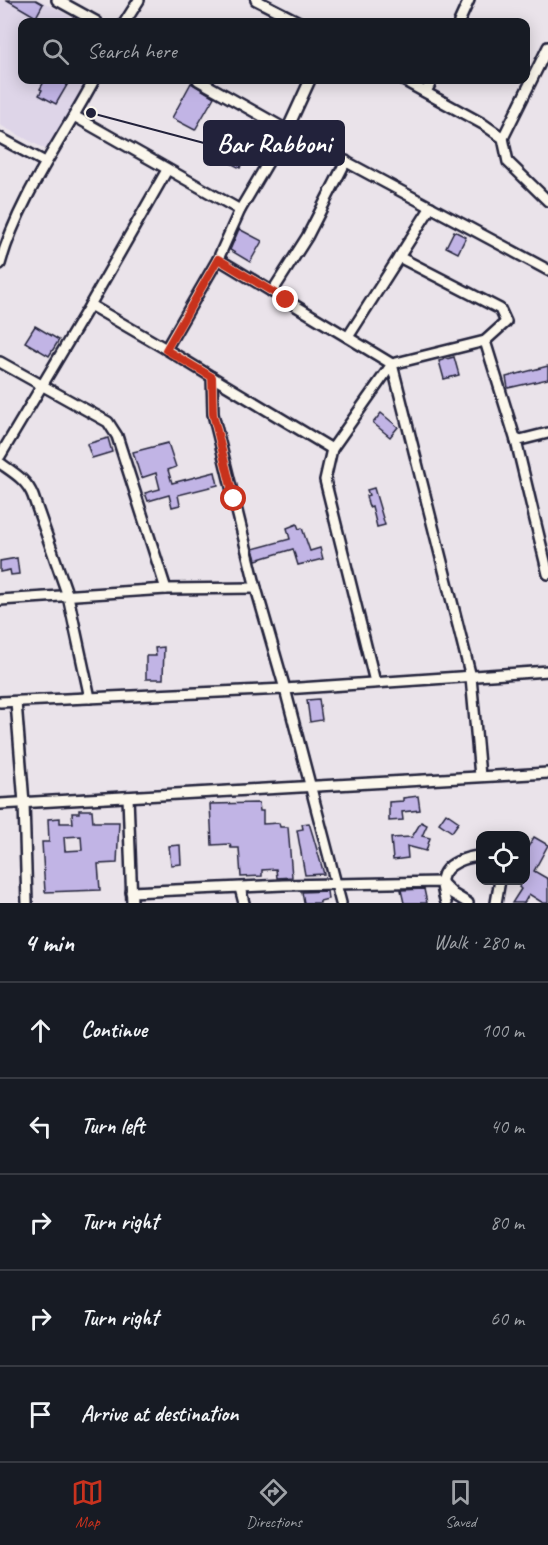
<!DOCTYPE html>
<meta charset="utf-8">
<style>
body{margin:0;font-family:Caveat,sans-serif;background:#242831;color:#f1f3f6}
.controls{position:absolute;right:18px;bottom:18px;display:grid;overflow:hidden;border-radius:12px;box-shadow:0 3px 15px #0003}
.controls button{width:54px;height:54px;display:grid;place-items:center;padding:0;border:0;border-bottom:2px solid #363941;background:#171b24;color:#f1f3f6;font:30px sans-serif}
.stop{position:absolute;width:18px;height:18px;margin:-14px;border:4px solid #c8321e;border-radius:50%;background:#fff}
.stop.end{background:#c8321e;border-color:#fff;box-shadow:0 2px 6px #0008}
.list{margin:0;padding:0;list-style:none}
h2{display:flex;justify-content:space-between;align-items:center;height:78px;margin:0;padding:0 24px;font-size:26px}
h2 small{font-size:20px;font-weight:400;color:#9ea1a6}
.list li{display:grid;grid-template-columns:39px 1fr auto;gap:18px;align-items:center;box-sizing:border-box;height:96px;padding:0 24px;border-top:2px solid #363941}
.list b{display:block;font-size:22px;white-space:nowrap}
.list em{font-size:20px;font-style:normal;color:#9ea1a6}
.icon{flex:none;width:33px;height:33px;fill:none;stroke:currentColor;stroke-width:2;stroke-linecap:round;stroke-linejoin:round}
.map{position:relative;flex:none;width:548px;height:903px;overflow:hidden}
.search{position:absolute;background:#171b24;box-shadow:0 3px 15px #0003;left:18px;right:18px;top:18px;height:66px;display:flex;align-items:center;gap:15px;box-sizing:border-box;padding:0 21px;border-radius:12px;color:#9ea1a6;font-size:22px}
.sheet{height:558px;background:#171b24}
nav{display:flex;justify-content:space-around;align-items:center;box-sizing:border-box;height:84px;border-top:2px solid #363941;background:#171b24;font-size:16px;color:#9ea1a6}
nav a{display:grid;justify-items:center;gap:3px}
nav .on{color:#c8321e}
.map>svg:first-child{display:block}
.built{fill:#ded5e8}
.building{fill:#c1b4e5;stroke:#22223b;stroke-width:1.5;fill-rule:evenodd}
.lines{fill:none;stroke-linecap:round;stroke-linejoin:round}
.minor-casing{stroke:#22223b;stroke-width:14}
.minor{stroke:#fbf7ec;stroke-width:9}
.route{stroke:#c8321e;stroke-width:8}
.leader{fill:none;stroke:#22223b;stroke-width:2}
.callout-dot{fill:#22223b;stroke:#fbf7ec;stroke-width:2}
.callout{fill:#22223b;stroke:#22223b;stroke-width:2}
.callout-label{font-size:26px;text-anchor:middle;font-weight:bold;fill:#fff}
</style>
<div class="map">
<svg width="548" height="903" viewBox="0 0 548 903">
<rect width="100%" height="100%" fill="#eae3ea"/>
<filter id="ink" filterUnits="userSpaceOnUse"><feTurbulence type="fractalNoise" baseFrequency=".0167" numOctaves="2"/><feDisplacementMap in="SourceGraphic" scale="12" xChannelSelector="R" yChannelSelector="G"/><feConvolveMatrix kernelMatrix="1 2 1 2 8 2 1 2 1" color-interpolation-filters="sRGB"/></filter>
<g filter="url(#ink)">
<!-- built -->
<path class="built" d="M0,0H40L80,22H22V80H86L49,148L45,149L0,125Z"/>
<!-- building -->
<g class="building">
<path d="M7,0H36L43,4L36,17Z"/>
<path d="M45,80H70L56,104L39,95L42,90L40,89Z"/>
<path d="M191,83L214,97L195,130L172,118Z"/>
<path d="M223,145L245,157L240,168L217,156Z"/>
<path d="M239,229L262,241L250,262L230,250Z"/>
<path d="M454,231L466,237L458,253L446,247Z"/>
<path d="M35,326L59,340L49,356L25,342Z"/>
<path d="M454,357L459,375L444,379L439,361Z"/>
<path d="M548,366V379L508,388L506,377Z"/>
<path d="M381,413L398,427L390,437L373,423Z"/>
<path d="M108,438L112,452L92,458L87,444Z"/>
<path d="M168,443L176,467L168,470L172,483L215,472L218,485L178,495L180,505L172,507L169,495L148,501L145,493L160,489L156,473L141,478L133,452Z"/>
<path d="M374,488L385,525L377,527L372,506L369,507L366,496L369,495L367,490Z"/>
<path d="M297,524L299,529L302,528L310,551L320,548L323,559L298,565L293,549L256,560L253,549L290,539L287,528Z"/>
<path d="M17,558L19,574L11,575L10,570L0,572V561Z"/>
<path d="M164,647L163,679H146V656H156L155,648Z"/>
<path d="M319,699L322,720L310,722L307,700Z"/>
<path d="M418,796L420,810L402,812L403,820L389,821V802L403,801V798Z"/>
<path d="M259,803L260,811H263V824L279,823L280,827H288L292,877L277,878L276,869L262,870V876L241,877L239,848H231L230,844L212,845L210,804Z"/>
<path d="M79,810H92L93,822H119L117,863L98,864L100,890L45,892L42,842H49L48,819L60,818V823H73L72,813H79ZM81,836L82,850L65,851L64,837Z"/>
<path d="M446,813L459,822L452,832L439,823Z"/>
<path d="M421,822L427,825L422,836L430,838L426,851L407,846L408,858L393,860L391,838L412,837Z"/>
<path d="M309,823L313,836L324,874L305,875L297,830L303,829L302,824Z"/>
<path d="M534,837L548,845L534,871L548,879V903H543L529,894L524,903H512L521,889L519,887L523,880H525V852Z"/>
<path d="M180,845L181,864L171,865L169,846Z"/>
<path d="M424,889L427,903H404L401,890Z"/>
<path d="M327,891L328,899L320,901V903H304L302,892Z"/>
</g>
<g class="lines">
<!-- minor casing -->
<g class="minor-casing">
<g id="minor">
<path d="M57,0L97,22"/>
<path d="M256,0L299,22"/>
<path d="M125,22L139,0"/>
<path d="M459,22L469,0"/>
<path d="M548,47L503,138L508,162L548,201"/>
<path d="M198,80L287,130L548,270"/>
<path d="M310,80L287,130L240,210L218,259L166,349L212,377L213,414L256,588L285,689L341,903"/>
<path d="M403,80L483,124L503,138"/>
<path d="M426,92L432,80"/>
<path d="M74,116L240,210"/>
<path d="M0,138L45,162"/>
<path d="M218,259L392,364L471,677L480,776"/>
<path d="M0,264C19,197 62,140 94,80"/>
<path d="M272,292L307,237L346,161"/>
<path d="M90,305L166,349"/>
<path d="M348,337L431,207"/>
<path d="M485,341L516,441L548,574"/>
<path d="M0,362L108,422L117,436L166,589"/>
<path d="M212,377L332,449"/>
<path d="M516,441L548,433"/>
<path d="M0,456L90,305L167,170"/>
<path d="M0,463C14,473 27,480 33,496L68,596L90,698"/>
<path d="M0,600L166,589L256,588"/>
<path d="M375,682L325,480L332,449L392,364L485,341L506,322L500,309L399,257"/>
<path d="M0,702L285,689L548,671"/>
<path d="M16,702L24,803L27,903"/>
<path d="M128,797L132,903"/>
<path d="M0,804L548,773"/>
<path d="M240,888L244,903"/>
<path d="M131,892L283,885L441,882L453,894L468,903"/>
<path d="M446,903C444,896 441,887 442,879C445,863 467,857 480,856"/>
<path d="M496,903L500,880"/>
</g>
</g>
<!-- minor -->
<use href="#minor" class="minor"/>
</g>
</g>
<g class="lines" filter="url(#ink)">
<!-- route -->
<path class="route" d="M234,499L213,414L212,377L166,350L218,259L286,300"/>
</g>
<!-- callouts -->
<path class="leader" d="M91 113L204 143"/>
<circle class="callout-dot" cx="91" cy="113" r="6"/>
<rect class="callout" x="204" y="121" width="140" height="44" rx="6"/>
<g class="callout-label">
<text x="274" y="152">Bar Rabboni</text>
</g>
</svg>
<div class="controls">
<button><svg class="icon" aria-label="locate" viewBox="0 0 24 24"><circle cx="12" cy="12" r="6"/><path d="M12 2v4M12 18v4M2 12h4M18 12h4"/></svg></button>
</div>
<div class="stop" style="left:234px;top:499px"></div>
<div class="stop end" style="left:286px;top:300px"></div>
<div class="search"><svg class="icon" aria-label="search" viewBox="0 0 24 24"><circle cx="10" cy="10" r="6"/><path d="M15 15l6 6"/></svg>Search here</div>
</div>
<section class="sheet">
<h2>4 min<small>Walk · 280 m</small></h2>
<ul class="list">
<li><svg class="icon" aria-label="ahead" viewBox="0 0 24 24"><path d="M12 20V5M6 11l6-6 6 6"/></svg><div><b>Continue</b></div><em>100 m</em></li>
<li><svg class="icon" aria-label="left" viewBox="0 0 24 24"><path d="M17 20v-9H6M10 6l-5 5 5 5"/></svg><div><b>Turn left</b></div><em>40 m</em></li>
<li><svg class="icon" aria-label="right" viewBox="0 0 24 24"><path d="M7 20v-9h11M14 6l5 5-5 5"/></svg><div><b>Turn right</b></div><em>80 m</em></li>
<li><svg class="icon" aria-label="right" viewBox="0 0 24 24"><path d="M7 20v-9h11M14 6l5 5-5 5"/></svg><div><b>Turn right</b></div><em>60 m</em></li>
<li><svg class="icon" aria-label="arrive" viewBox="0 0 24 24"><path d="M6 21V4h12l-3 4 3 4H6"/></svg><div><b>Arrive at destination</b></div></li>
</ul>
</section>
<nav>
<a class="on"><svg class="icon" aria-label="map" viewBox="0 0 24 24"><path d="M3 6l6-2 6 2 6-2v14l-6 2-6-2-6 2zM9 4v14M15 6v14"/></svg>Map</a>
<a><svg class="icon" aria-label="directions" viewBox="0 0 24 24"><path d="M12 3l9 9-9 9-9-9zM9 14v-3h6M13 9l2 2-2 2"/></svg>Directions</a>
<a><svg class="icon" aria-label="saved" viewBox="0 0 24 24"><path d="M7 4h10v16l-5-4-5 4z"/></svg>Saved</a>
</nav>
